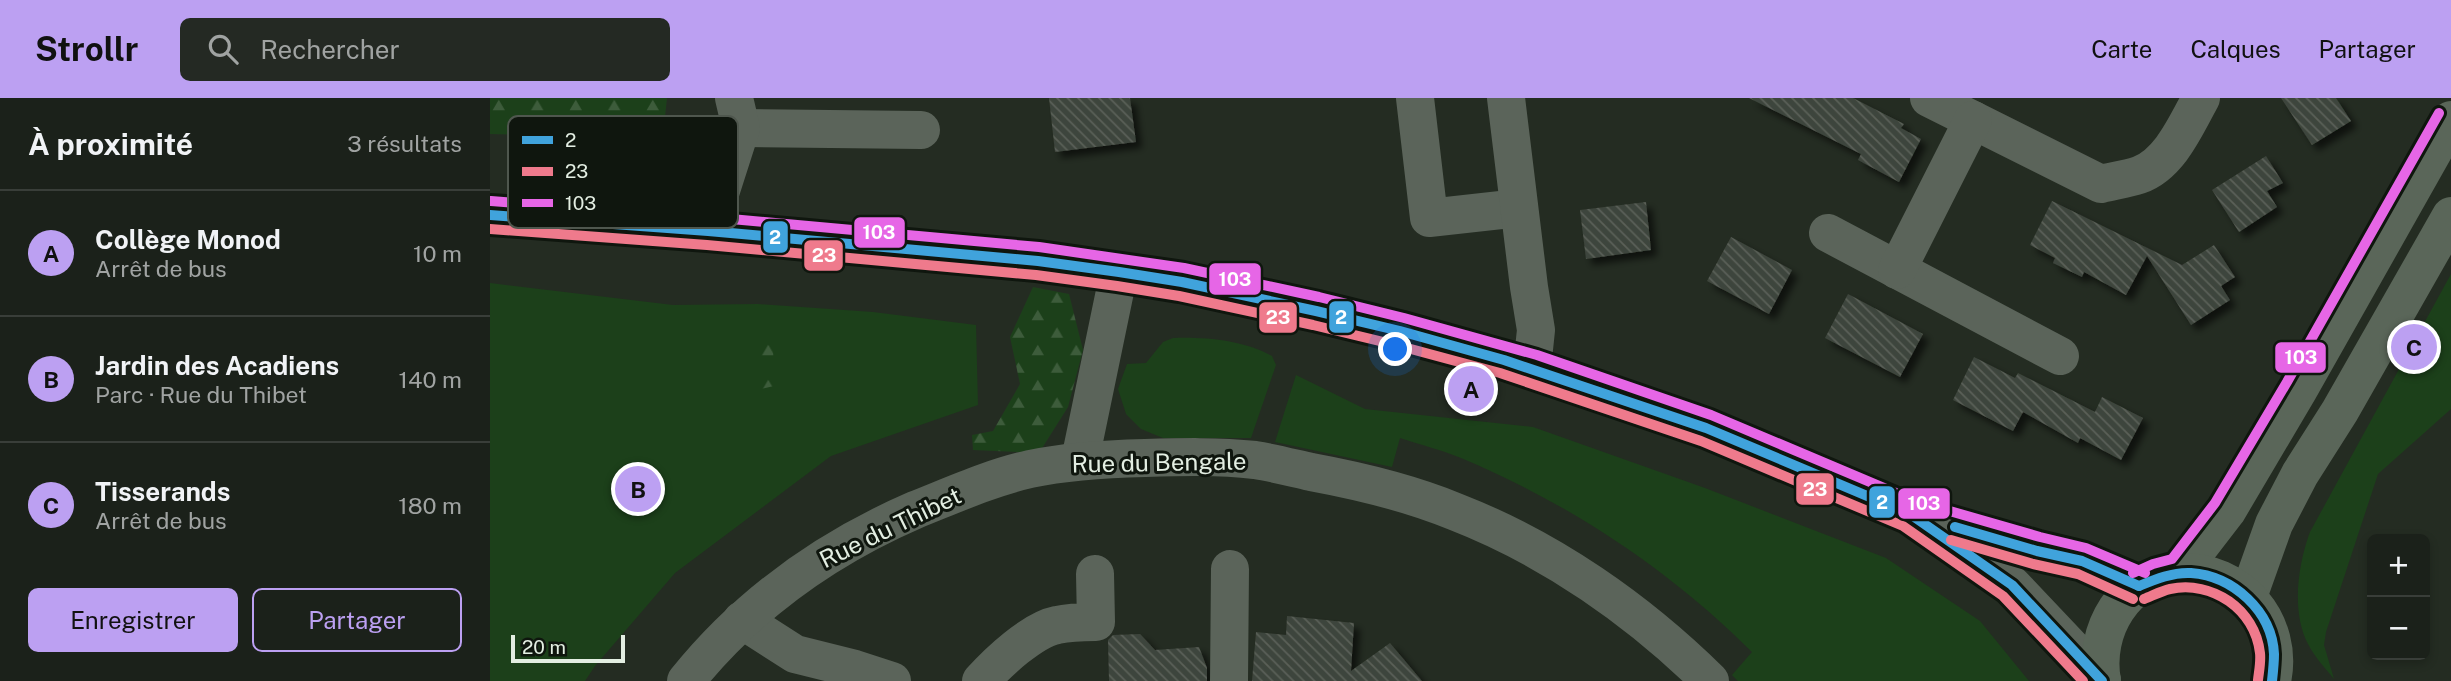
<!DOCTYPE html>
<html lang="fr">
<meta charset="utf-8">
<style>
body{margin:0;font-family:"Public Sans",sans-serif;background:#242923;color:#f1f3f6}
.controls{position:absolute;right:21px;bottom:21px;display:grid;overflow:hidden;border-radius:10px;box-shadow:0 4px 10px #0003}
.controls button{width:63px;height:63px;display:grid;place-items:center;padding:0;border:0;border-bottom:2px solid #393e39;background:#1b211a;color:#f1f3f6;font:35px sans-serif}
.scale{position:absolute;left:21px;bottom:18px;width:114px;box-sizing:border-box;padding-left:7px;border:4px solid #e3eee2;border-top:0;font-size:19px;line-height:24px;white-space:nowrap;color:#e3eee2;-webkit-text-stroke:5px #0f160e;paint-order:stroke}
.you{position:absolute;left:906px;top:252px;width:24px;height:24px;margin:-18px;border:5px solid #fff;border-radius:50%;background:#1a73e8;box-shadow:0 0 0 10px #1a73e833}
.badge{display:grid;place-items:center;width:46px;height:46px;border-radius:50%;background:#bca0f2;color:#111;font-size:23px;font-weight:700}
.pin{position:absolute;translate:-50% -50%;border:4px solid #fff;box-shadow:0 2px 7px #0006}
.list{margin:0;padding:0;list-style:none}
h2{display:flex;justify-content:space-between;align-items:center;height:91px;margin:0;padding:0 28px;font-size:30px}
h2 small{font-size:23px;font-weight:400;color:#a0a3a2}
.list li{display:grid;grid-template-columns:46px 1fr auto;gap:21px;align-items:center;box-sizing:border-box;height:126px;padding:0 28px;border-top:2px solid #393e39}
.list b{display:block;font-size:26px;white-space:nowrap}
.list p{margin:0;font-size:23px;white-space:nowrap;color:#a0a3a2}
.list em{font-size:23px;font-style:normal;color:#a0a3a2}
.actions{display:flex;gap:14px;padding:21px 28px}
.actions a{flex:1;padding:16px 0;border:2px solid #bca0f2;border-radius:10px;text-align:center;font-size:24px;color:#bca0f2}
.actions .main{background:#bca0f2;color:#111}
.icon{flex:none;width:38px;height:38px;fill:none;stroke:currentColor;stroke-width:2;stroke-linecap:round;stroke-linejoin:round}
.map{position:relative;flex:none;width:1961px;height:583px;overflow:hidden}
header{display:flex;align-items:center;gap:42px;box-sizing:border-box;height:98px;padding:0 35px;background:#bca0f2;color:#111}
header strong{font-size:33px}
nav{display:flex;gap:38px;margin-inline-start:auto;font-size:24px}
.search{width:490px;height:63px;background:#242923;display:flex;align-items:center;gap:18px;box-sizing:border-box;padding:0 24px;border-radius:10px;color:#a0a3a2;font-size:26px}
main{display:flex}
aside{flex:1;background:#1b211a}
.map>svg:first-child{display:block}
.green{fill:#1c401a}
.forest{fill:url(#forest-firs)}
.building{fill:url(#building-back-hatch);filter:url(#shadow)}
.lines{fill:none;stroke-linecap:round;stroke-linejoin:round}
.minor{stroke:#5b645a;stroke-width:38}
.major{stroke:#5a6659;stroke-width:38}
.bus-1-casing{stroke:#0f160e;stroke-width:16}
.bus-2-casing{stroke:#0f160e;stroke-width:16}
.bus-3-casing{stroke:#0f160e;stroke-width:16}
.bus-1{stroke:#40a3dc;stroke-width:10}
.bus-2{stroke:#ef7a8c;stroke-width:10}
.bus-3{stroke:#e666e6;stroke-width:10}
.labels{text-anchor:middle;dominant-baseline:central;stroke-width:6;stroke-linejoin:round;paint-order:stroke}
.street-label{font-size:24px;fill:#e3eee2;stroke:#0f160e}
.key{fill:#0f160e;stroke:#4f574e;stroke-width:2}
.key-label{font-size:19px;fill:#e3eee2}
.line-badge{stroke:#0f160e;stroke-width:2.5}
.badge-label{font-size:19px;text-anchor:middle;font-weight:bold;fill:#fff}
</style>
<header>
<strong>Strollr</strong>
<div class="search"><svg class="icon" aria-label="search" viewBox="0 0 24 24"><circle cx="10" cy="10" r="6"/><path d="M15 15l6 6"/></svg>Rechercher</div>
<nav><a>Carte</a><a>Calques</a><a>Partager</a></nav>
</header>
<main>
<aside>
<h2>À proximité<small>3 résultats</small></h2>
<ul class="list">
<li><span class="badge">A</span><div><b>Collège Monod</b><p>Arrêt de bus</p></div><em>10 m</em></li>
<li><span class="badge">B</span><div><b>Jardin des Acadiens</b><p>Parc · Rue du Thibet</p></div><em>140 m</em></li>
<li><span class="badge">C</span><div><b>Tisserands</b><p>Arrêt de bus</p></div><em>180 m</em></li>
</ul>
<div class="actions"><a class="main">Enregistrer</a><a>Partager</a></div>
</aside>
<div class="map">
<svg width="1961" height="583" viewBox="0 0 1961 583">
<defs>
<pattern id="forest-firs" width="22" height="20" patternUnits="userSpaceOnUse" patternTransform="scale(1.75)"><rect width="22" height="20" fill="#1c401a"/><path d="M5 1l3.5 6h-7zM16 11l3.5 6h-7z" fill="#3d5c3b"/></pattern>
<pattern id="building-back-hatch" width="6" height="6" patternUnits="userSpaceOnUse" patternTransform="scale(1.75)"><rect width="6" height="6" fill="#3e453c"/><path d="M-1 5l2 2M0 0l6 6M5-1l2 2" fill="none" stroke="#5a6058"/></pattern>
<filter id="shadow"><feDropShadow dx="6" dy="6" stdDeviation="3.5" flood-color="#0009"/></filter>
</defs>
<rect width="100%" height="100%" fill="#242c22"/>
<!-- green -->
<g class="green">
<path d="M1961,176V311L1888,376L1836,534L1834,547L1844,581C1835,570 1824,558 1818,546C1801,514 1808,466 1820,434Z"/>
<path d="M0,185L183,207L268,206L383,214L486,227L488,307L341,358L185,475L105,568L95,583H0Z"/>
<path d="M683,240C716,239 753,242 782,258L786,267L761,340H673L651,331L636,316L628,291L637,266L656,265L673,244Z"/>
<path d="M806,277L875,311L1043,329L1215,390L1396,460L1490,523L1539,583H1248L1242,577L1262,554C1180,472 1079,405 971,360C952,352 931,347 910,340L902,369L785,344Z"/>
</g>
<!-- forest -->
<g class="forest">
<path d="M0,0H177L174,28L143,48L92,51L33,37L0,36Z"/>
<path d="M543,189L579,196L593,252L578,309L549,355L483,352L482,337L503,333L530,286L520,239Z"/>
<path d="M283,244L284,288L266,292V246Z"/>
</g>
<!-- building -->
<g class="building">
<path d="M559,0H640L646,44L565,54Z"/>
<path d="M1259,0H1363L1414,26L1411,30L1431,41L1409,84L1368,62L1371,56Z"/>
<path d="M1791,0H1846L1861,23L1822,47Z"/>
<path d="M1776,58L1793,85L1777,93L1787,109L1749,134L1722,92Z"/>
<path d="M1562,103L1692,167L1724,147L1745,179L1731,188L1740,202L1701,227L1657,158L1636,197L1594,174L1592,179L1563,165L1565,160L1540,147Z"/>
<path d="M1156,104L1161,152L1096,161L1090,112Z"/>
<path d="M1241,139L1302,172L1279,216L1217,183Z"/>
<path d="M1358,196L1433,236L1410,279L1335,240Z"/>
<path d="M1484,259L1525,280L1528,275L1605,314L1612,299L1653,320L1631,362L1590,340L1588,345L1533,314L1523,333L1463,302Z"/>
<path d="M797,518L864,525L861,573L900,545L932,583H762L766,534L796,537Z"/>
<path d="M650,536L665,552L709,549L717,570V583H619L618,542L623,537Z"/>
</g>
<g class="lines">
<!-- minor -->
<g class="minor">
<path d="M925,0L939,120L1029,110"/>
<path d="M1016,0L1039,189L1046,232L1042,270"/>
<path d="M1439,0L1611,86C1623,83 1637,81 1649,77C1680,66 1696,27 1711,0"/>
<path d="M251,30L431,32"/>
<path d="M0,117L218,133L548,163L692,184L826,213L910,233L1042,270L1216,330L1420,416L1547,453L1592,463L1649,488"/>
<path d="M218,133L251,30L244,0"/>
<path d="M1338,135L1570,258"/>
<path d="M1407,172L1483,22"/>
<path d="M590,362L629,174"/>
<path d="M1445,433L1522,487L1612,582"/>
<path d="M252,522L305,556L365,571L402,583"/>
<path d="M196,583C258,506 335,451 425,412C463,397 500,380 540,371C578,363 616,361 655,360C691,359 728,358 765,362C784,365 803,370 821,374C870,383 920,395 966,414C1061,451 1148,512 1220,583"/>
<path d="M491,583C508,564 542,532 567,527C580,524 593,524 606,524L605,476"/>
<path d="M739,583L740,471"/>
</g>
<!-- major -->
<g class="major">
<path d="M1690,474L1737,413L1809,291L1961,22"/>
<path d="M1758,499L1784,426L1810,376L1850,313L1961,118"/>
<path d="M1612,583C1603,533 1634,478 1689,474C1749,471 1795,525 1782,583"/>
</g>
<!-- bus-1 casing -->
<g class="bus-1-casing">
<g id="bus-1">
<path d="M0,117L218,133L548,163L629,174L692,184L826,213L910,233L1014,262L1216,330L1420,416L1522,487L1612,583"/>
<path d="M1465,429L1547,453L1592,463L1649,488"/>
<path d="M1649,488C1666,481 1683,474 1701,475C1743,478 1782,513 1784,556C1784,565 1783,574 1782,583"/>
</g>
</g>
<!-- bus-2 casing -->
<g class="bus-2-casing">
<g id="bus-2">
<path d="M0,131L217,147L546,177L627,188L689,198L823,227L906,247L1010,275L1211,343L1413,428L1513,498L1593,583"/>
<path d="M1461,442L1543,466L1588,476L1643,501"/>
<path d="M1654,501C1662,498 1671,493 1680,491C1722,482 1765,511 1770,555C1771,564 1769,573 1768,582"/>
</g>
</g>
<!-- bus-3 casing -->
<g class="bus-3-casing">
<g id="bus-3">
<path d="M1,103L219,119L549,149L694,170L829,199L914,220L1047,257L1221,317L1425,403L1550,439L1596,450L1655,475"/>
<path d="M1643,475L1663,466L1682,461L1725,405L1797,284L1949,15"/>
</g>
</g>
<!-- bus-1 -->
<use href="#bus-1" class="bus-1"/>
<!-- bus-2 -->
<use href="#bus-2" class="bus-2"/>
<!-- bus-3 -->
<use href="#bus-3" class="bus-3"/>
</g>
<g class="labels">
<!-- street labels -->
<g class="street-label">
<text transform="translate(669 364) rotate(-1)">Rue du Bengale</text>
<text transform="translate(400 429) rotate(-26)">Rue du Thibet</text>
</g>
</g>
<!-- legend -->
<rect x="18" y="18" width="230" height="112" rx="10" class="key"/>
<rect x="32" y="38" width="31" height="8" fill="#40a3dc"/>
<rect x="32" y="69" width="31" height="9" fill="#ef7a8c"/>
<rect x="32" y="101" width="31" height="8" fill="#e666e6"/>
<g class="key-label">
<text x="75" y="49">2</text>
<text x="75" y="80">23</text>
<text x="75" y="112">103</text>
</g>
<g class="line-badge">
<rect x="363" y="118" width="53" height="33" rx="7" fill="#e666e6"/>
<rect x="272" y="122" width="27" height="34" rx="7" fill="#40a3dc"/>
<rect x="313" y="141" width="41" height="33" rx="7" fill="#ef7a8c"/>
<rect x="718" y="164" width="54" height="34" rx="7" fill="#e666e6"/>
<rect x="838" y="202" width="27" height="34" rx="7" fill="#40a3dc"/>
<rect x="768" y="203" width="40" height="33" rx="7" fill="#ef7a8c"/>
<rect x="1784" y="243" width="53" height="33" rx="7" fill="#e666e6"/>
<rect x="1305" y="374" width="40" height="34" rx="7" fill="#ef7a8c"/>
<rect x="1378" y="387" width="28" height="34" rx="7" fill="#40a3dc"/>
<rect x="1407" y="389" width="54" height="33" rx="7" fill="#e666e6"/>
</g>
<g class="badge-label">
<text x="389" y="141">103</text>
<text x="285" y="146">2</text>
<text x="334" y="164">23</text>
<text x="745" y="188">103</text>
<text x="851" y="226">2</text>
<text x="788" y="226">23</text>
<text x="1811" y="266">103</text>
<text x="1325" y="398">23</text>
<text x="1392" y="411">2</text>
<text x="1434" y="412">103</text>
</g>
</svg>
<div class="controls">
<button>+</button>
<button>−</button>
</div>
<div class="scale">20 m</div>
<div class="you"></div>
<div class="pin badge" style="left:981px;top:291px">A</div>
<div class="pin badge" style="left:148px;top:391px">B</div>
<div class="pin badge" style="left:1924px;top:249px">C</div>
</div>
</main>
